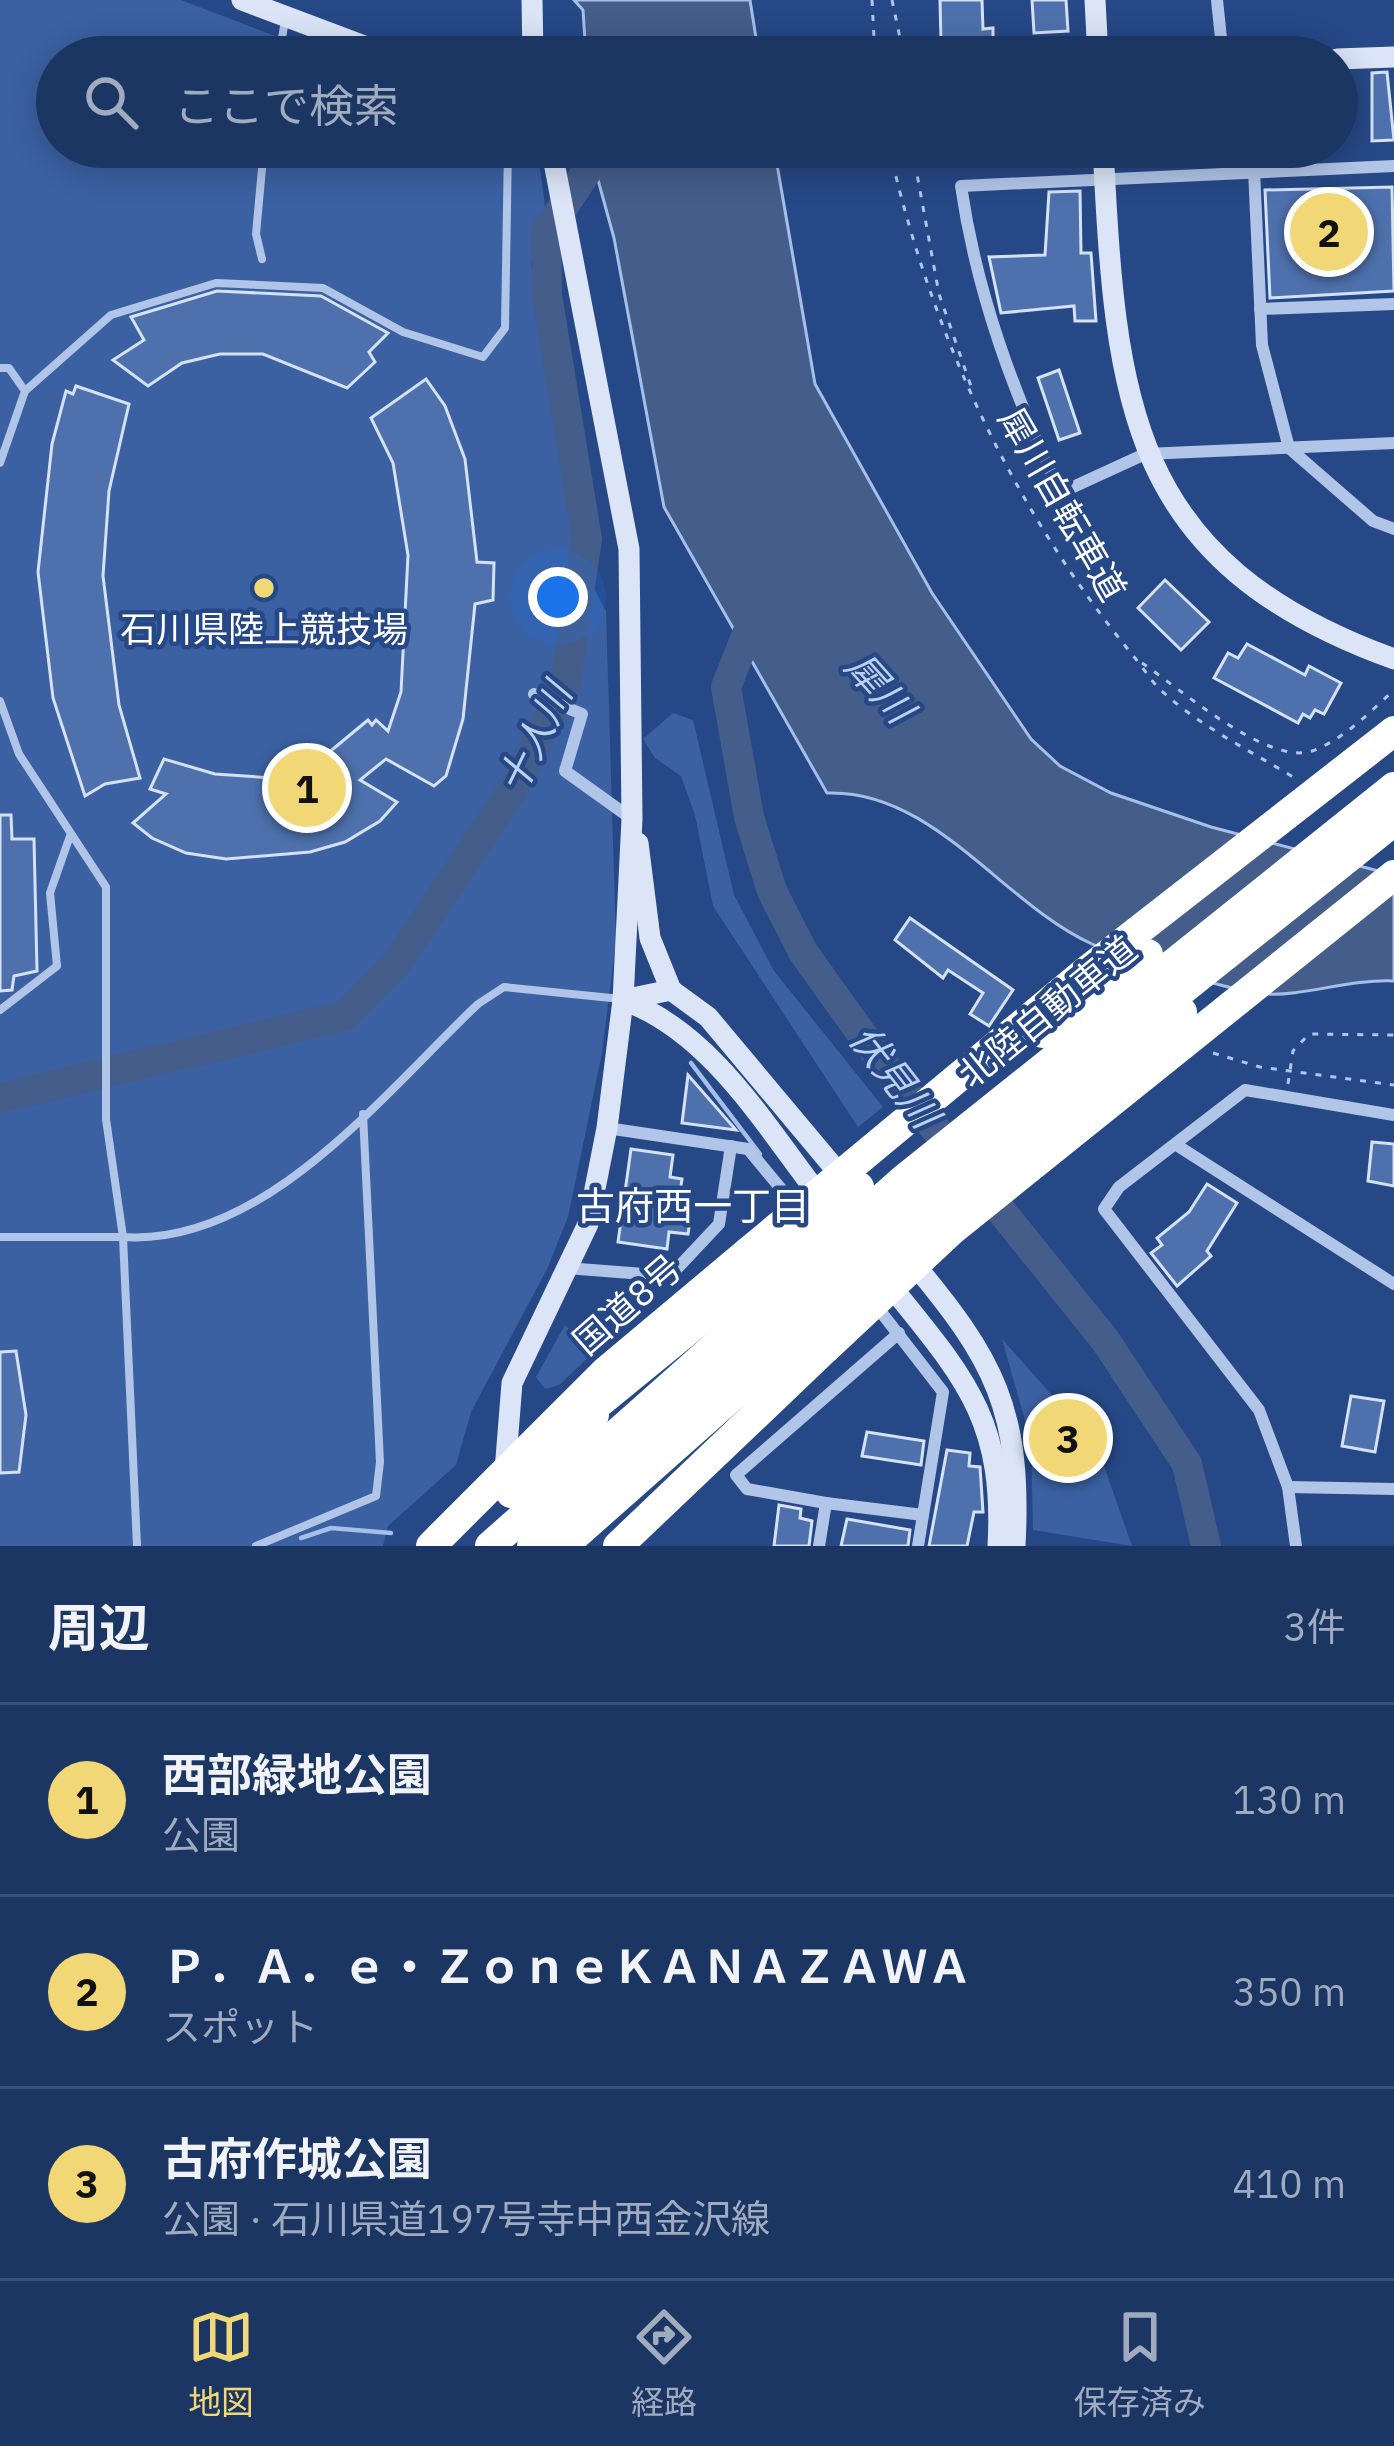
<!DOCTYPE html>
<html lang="ja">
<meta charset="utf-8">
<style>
body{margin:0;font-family:"IBM Plex Sans","Noto Sans JP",sans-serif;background:#253e6a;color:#f1f3f6}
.you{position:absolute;left:558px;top:597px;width:42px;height:42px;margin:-30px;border:9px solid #fff;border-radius:50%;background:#1a73e8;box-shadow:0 0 0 18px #1a73e833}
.badge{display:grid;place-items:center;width:78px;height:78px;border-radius:50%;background:#f1d776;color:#111;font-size:39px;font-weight:700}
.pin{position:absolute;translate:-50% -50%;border:6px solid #fff;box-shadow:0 3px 12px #0006}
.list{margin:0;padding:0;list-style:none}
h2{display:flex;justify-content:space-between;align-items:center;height:156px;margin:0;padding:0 48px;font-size:51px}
h2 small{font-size:39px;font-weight:400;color:#a0abbf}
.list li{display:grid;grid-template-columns:78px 1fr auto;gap:36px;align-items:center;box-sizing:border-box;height:192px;padding:0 48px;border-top:3px solid #3a5078}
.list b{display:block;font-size:45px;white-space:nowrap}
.list p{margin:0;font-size:39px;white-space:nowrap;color:#a0abbf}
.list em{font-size:39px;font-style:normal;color:#a0abbf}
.icon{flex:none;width:66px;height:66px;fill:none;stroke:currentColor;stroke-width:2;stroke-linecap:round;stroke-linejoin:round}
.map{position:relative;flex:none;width:1394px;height:1546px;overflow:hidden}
.search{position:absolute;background:#1c3664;box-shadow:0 6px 30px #0003;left:36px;right:36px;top:36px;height:132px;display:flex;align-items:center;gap:30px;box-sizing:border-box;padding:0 42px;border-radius:66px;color:#a0abbf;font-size:45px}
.sheet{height:732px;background:#1c3664}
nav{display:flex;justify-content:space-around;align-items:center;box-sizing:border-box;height:168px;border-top:3px solid #3a5078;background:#1c3664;font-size:33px;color:#a0abbf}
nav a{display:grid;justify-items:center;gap:6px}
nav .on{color:#f1d776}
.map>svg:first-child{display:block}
.green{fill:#3b61a2}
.water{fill:#455d8a;stroke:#a5bfe9;stroke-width:3}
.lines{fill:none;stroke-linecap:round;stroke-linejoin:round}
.stream{stroke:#a5bfe9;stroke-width:4.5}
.river{stroke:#455d8a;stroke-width:30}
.building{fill:#4e71ad;stroke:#d4e1f6;stroke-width:3}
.path{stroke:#b1c5e8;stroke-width:3;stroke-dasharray:6 9;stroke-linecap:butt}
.lane{stroke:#b1c5e8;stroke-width:8}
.street{stroke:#b1c5e8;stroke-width:12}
.secondary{stroke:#dbe5f7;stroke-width:21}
.highway{stroke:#fff;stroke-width:30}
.highway-bridge{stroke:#fff;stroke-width:30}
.poi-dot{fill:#f1d776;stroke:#264886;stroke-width:4.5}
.labels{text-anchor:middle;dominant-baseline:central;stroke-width:9;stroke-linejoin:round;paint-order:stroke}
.street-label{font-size:36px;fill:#fff;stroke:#264886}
.poi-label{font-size:36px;fill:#fff;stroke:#264886}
.water-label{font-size:39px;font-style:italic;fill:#bcd0ef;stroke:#264886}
.neighbourhood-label{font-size:39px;fill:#fff;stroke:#264886}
</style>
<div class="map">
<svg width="1394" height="1546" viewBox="0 0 1394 1546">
<rect width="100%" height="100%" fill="#264886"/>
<!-- green -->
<g class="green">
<path d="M0,0H181L330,57H57V147H537L546,213L531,264L553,371L576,556L606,611L616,941L602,1053L568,1217L548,1267L471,1412L456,1465L388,1526L383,1546H0Z"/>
<path d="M673,713L693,720L734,895L774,971L883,1107L858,1127L713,906L695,815L681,776L655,758L643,739Z"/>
<path d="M565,1325L592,1354L559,1385L545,1389L536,1377Z"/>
<path d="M1002,1339L1097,1446L1132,1546L1033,1530L1031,1442Z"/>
</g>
<!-- water -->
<g class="water">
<path d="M574,0H750L759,57H586L583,10Z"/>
<path d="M589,147H774L815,384L932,593L1031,739L1060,766L1111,793L1211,827L1394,875V981C1351,979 1303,996 1267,994C1237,993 1121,957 1092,944C1003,904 933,789 827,793L664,507L614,238Z"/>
</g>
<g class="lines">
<!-- stream -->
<g class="stream">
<path d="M691,1063L760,1154"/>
<path d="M301,1538L331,1528L391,1533"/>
</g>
<!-- river -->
<g class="river">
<path d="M757,609L726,687L749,817L772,891L803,952L884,1065L1105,1340L1187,1464L1206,1546"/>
<path d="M0,1098L344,1016L399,960L510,794L565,687L587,539L547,295L546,232L598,155L679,147"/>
</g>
</g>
<!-- building -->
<g class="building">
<path d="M940,0H982L983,29L993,28V41L941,42Z"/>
<path d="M1032,0H1066L1068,31L1034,33Z"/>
<path d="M1387,72L1394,140L1372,141V73Z"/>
<path d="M976,147H1027L1028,163L977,162Z"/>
<path d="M1392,187L1394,291L1270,298L1265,190Z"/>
<path d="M1080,191L1081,253H1091L1096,321H1075L1074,306L1001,313L989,257L1045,255L1049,192Z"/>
<path d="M217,291L321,296L388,333L369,352L375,362L347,388L263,354H220L182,363L148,386L113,360L144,340L131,317Z"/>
<path d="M1059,370L1080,433L1059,440L1038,378Z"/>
<path d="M426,379L445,406L465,459L477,562L494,563L493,600L475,604L463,719L446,776L434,786L386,759L360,780L397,802L380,821L345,842L310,852L226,859L186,853L152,838L133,823L166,794L150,789L164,759L215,774L273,778L315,764L368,720L372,725L376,720L388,731L401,692L408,555L393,463L371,418Z"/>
<path d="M76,386L129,404L109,491L103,576L119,705L140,778L105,784L85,796L53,698L38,572L52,444L66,391L73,394Z"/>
<path d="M1165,580L1209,622L1181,650L1138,608Z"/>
<path d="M1247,644L1305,675L1309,666L1341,683L1324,714L1315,710L1310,718L1303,714L1298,723L1214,678L1228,653L1238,658Z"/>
<path d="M0,815H11L12,839H34L37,971L14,976L12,990L0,991Z"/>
<path d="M910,918L1013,990L989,1026L970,1014L983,993L948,970L943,978L895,940Z"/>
<path d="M688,1075L736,1130L682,1123Z"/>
<path d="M1372,1142L1394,1144V1186L1368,1181Z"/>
<path d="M631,1149L673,1155L670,1177L682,1179L677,1213L691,1214L688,1234L669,1232L667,1249L618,1242Z"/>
<path d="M1207,1184L1237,1203L1207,1251L1211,1256L1177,1286L1151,1253L1162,1245L1157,1238L1189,1212Z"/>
<path d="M16,1351L26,1415L19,1472L0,1473V1352Z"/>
<path d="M1351,1396L1384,1401L1375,1452L1342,1446Z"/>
<path d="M867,1432L924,1441L921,1465L862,1456Z"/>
<path d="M947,1450L970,1453L969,1466L980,1467L983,1512H974L967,1546H929Z"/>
<path d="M779,1505L801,1509L800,1518L812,1521L809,1546H774Z"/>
<path d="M847,1519L910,1530L908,1546H841Z"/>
</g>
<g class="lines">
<!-- path -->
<g class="path">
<path d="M872,0L875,57"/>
<path d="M892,0L904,57"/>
<path d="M889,147C931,334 1013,510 1135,658C1145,670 1152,683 1164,693C1203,728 1249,750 1293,777"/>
<path d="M912,147L939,294L973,392"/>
<path d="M1142,663C1178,687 1267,766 1312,751C1343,740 1370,712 1394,690"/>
<path d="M1213,1053L1260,1067L1394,1085"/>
<path d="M1288,1084L1293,1051L1309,1034L1394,1035"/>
</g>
<!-- lane -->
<g class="lane">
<path d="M279,57L285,20"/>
<path d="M262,259L256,234L264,147"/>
<path d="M0,368H9L25,391L0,463"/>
<path d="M25,391L111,315L216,283L323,288L403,332L483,357L505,328L508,147"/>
<path d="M0,701L19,754L106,887V1119L123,1237C264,1247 384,1093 478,1004L504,987L621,999"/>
<path d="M0,1010L57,966L50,893L70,836"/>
<path d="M0,1237H123L137,1546"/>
<path d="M256,1546L376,1496L380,1462L363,1114"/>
</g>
<!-- street -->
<g class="street">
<path d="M1217,0L1223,57"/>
<path d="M1394,166L961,186C977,296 1014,393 1060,493L1145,454L1394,443"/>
<path d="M1254,170L1262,345L1289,448L1373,521L1394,529"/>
<path d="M1260,309L1394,304"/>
<path d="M534,694L582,714L565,771L632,819"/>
<path d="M607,1128L748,1149L797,1208"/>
<path d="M1178,1146L1394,1284"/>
<path d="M566,1268L670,1276L719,1224L731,1146"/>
<path d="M874,1303L943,1392L918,1546"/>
<path d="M1288,1487L1394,1489"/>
<path d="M826,1503L747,1489L736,1475L899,1333"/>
<path d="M819,1546L826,1503L923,1515"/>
<path d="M1296,1546L1288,1487L1259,1410L1104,1209L1119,1187L1245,1090L1394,1115"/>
</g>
<!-- secondary -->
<g class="secondary">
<path d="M242,0L367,47L479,57"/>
<path d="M532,0L533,57"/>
<path d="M1095,0L1098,57"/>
<path d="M1337,59L1394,57"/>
<path d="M1103,147C1116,400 1126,562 1394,659"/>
<path d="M638,843L650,938L671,990"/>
<path d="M623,1000L671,990L708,1017L847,1183"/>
<path d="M623,1000C713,1032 768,1131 826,1204"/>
<path d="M909,1258C995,1360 1022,1410 1015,1546"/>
<path d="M886,1280C963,1376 1005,1417 998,1546"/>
<path d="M505,1471L512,1383L588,1224L607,1128L623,1000L632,819L629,549L551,147"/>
</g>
<!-- highway -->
<g class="highway">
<path d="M574,1423L763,1269"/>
<path d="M511,1493L594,1415"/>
<path d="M431,1546L605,1372L748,1252"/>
<path d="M563,1546L809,1328"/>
<path d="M618,1546L826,1348"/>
</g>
<!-- highway-bridge -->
<g class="highway-bridge">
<path d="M1043,1033L1148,954"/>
<path d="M748,1252L1085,972L1394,731"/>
<path d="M763,1269L859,1187"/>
<path d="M809,1328L1004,1157L1182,1012"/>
<path d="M826,1348L952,1230L1394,875"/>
<path d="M490,1546L904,1179L1394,787"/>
<path d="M532,1546L919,1200L1394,821"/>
</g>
</g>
<!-- markers -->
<circle class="poi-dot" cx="264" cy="588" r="12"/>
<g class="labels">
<!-- street labels -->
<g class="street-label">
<text transform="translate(1063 504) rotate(60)">犀川自転車道</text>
<text transform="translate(1047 1011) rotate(-39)">北陸自動車道</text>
<text transform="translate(627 1304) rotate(-41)">国道8号</text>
</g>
<!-- poi labels -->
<g class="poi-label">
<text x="264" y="628">石川県陸上競技場</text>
</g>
<!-- water labels -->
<g class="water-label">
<text transform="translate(880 687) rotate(48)">犀川</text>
<text transform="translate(534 738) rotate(-64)">十人川</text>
<text transform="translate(895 1076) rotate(52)">伏見川</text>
</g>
<!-- neighbourhood labels -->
<g class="neighbourhood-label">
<text x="693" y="1205">古府西一丁目</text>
</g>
</g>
</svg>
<div class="you"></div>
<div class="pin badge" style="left:307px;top:788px">1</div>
<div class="pin badge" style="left:1329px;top:232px">2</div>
<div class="pin badge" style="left:1068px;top:1438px">3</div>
<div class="search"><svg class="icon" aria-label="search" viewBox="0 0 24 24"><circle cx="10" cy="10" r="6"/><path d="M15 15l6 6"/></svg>ここで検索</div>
</div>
<section class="sheet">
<h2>周辺<small>3件</small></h2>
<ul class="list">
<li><span class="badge">1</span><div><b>西部緑地公園</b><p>公園</p></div><em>130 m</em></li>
<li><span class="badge">2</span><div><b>Ｐ．Ａ．ｅ・ＺｏｎｅＫＡＮＡＺＡＷＡ</b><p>スポット</p></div><em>350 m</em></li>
<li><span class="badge">3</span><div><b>古府作城公園</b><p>公園 · 石川県道197号寺中西金沢線</p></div><em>410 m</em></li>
</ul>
</section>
<nav>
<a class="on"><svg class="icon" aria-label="map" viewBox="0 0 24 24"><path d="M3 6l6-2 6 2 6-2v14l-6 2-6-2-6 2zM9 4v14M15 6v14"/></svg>地図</a>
<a><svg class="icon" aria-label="directions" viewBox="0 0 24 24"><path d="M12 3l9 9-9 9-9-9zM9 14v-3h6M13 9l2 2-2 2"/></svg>経路</a>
<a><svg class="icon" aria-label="saved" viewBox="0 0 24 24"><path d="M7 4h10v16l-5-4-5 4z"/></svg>保存済み</a>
</nav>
